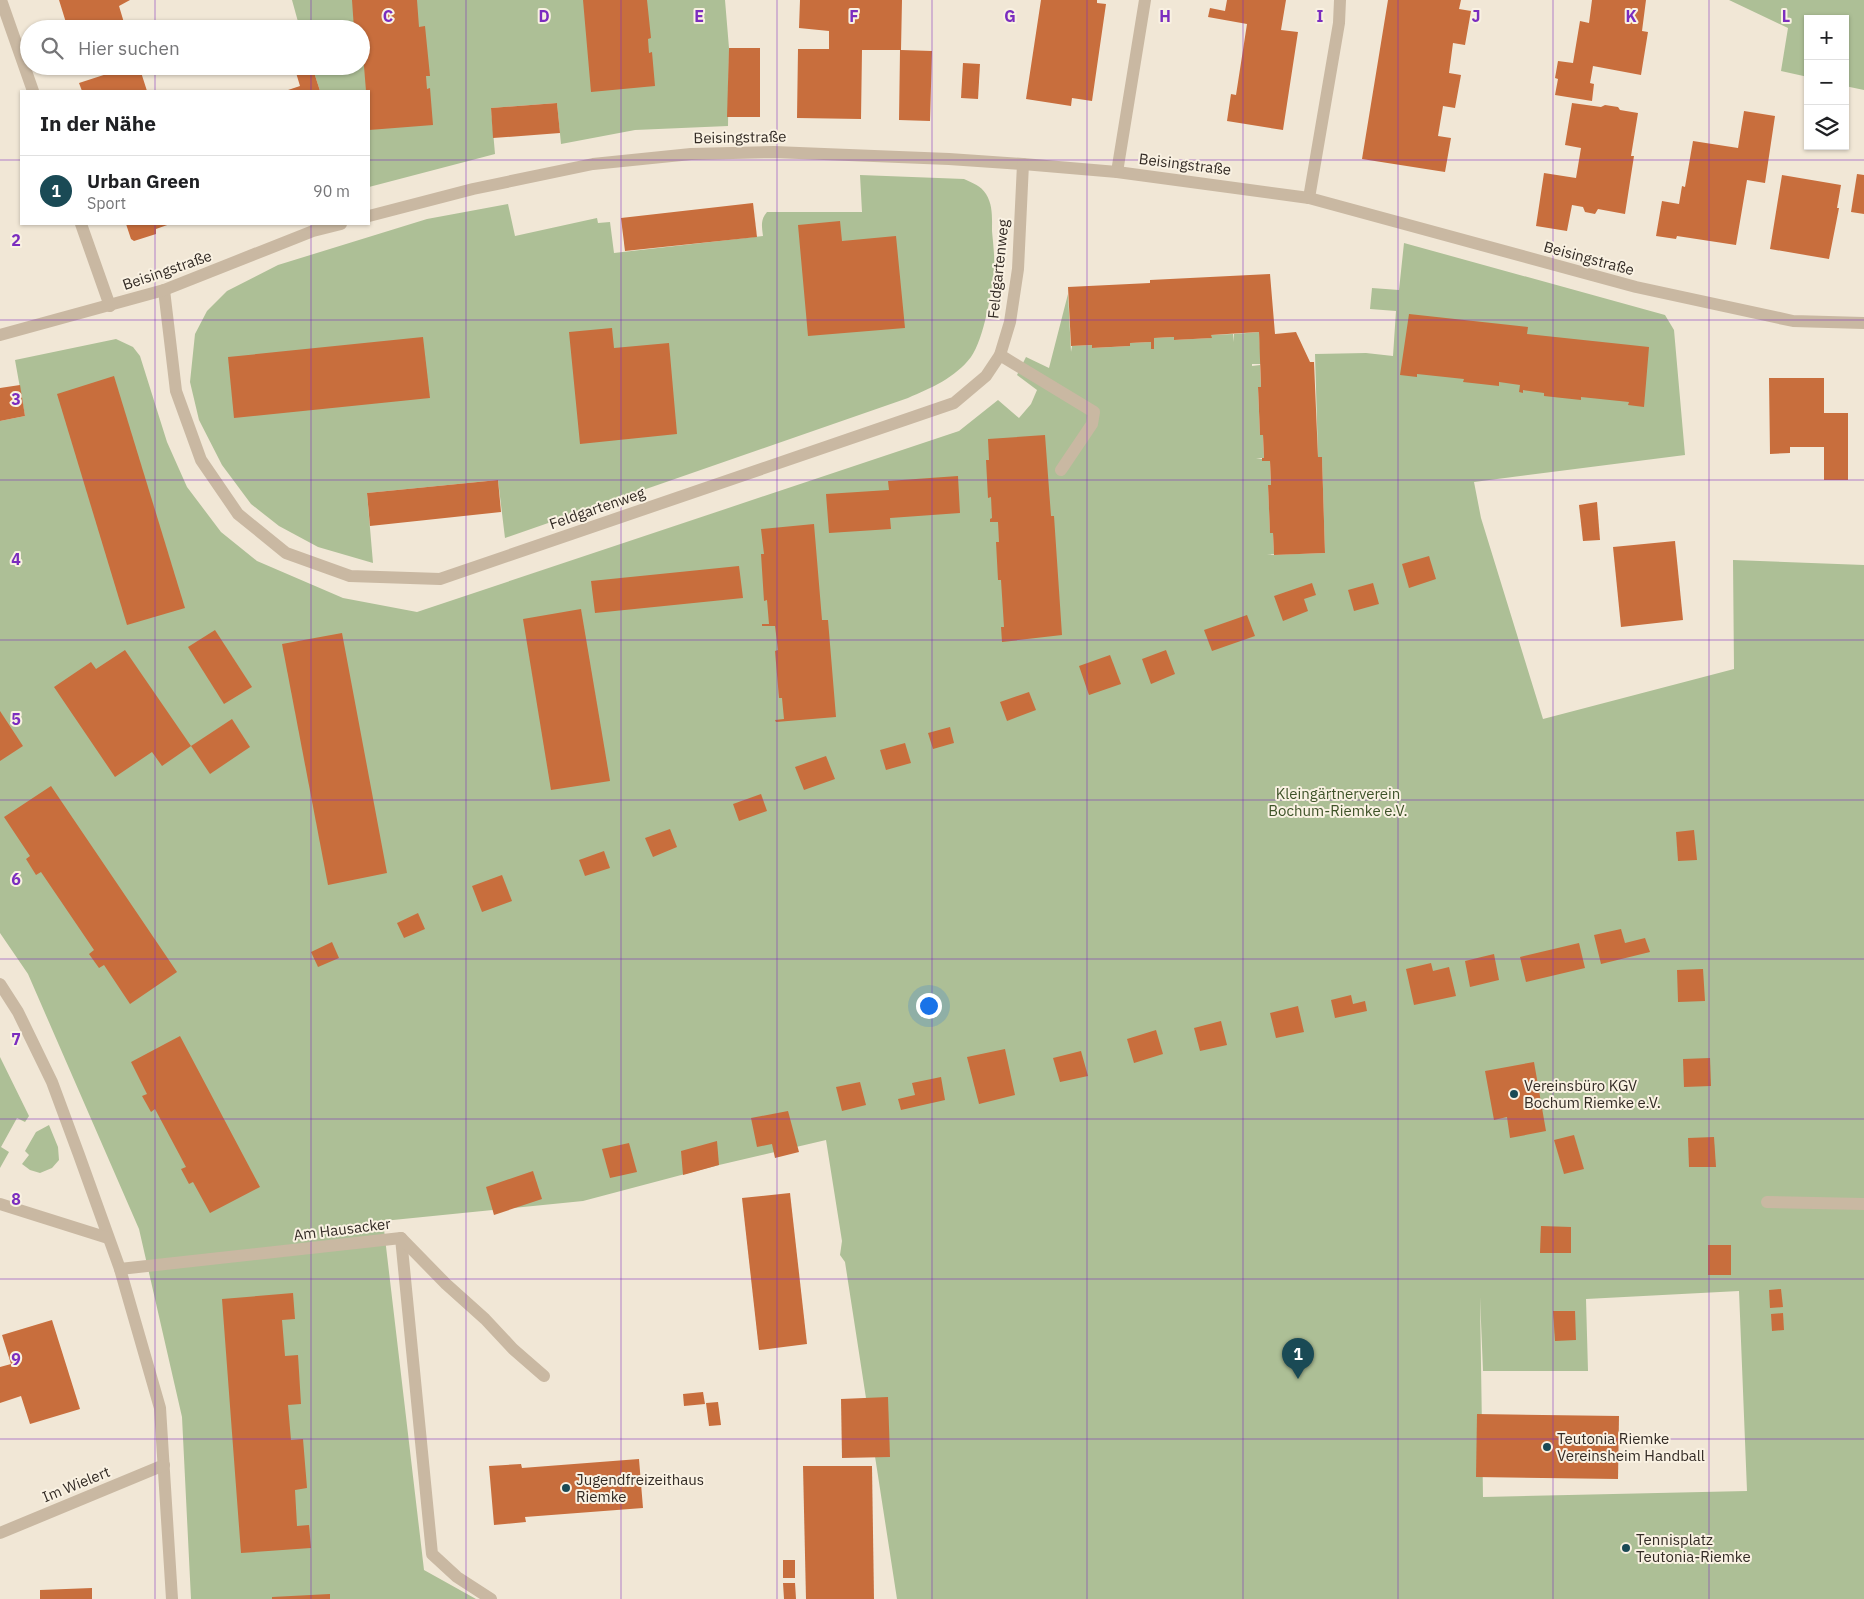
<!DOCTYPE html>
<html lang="de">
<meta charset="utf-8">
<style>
body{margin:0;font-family:"IBM Plex Sans",sans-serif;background:#f6f6f6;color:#202124}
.controls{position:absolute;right:15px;top:15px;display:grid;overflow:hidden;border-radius:0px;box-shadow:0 1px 4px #0004}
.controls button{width:45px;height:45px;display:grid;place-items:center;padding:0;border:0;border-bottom:1px solid #e0e0e0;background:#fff;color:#202124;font:25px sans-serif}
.you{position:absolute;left:928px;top:1005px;width:18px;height:18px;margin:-12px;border:4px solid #fff;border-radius:50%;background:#1a73e8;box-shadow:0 0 0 8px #1a73e833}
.badge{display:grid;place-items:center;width:32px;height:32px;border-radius:50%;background:#1a4a55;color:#fff;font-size:16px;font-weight:700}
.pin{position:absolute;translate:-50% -41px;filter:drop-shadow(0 1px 2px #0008)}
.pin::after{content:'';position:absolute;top:26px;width:18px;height:15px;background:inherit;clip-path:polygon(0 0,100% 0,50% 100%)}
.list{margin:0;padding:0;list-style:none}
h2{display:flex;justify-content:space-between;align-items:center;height:65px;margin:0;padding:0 20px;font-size:21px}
h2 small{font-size:16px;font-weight:400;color:#757577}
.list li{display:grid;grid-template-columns:32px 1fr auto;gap:15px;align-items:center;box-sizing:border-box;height:70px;padding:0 20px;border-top:1px solid #e0e0e0}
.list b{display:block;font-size:19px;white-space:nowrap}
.list p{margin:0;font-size:16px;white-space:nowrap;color:#757577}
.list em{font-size:16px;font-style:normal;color:#757577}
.icon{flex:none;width:28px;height:28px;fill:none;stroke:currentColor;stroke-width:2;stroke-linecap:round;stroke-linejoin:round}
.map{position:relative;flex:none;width:1864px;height:1599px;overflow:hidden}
.search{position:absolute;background:#fff;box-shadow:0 1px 4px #0004;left:20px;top:20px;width:350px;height:55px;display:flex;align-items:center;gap:12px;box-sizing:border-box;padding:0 18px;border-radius:28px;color:#757577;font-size:19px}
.panel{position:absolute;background:#fff;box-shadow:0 1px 4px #0004;left:20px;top:90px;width:350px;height:135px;border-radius:0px}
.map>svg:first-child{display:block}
.green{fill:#adbf96;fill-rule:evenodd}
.building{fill:#c86e3d}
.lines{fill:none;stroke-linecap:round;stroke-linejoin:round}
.minor{stroke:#c9b8a2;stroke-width:12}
.grid{fill:none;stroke:#7b2cbf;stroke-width:1;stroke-opacity:0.55}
.poi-dot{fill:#1a4a55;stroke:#f9f1e2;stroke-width:2}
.labels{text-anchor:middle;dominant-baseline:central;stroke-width:4;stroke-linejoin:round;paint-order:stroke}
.street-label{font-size:15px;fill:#332b25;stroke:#f9f1e2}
.park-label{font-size:15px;fill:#3e5228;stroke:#f9f1e2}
.poi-label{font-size:15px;fill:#332b25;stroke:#f9f1e2;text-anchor:start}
.grid-label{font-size:16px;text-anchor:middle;font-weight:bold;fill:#7b2cbf;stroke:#f9f1e2;stroke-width:4;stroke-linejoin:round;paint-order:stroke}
</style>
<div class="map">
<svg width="1864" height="1599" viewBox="0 0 1864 1599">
<rect width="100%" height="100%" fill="#f1e7d6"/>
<!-- green -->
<g class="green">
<path d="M292,0H725L729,48L728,126L635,130L561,144L557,103L491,108L495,154L369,187V91H320L312,66H361V29H300Z"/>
<path d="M1729,0H1864V90L1845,86V19H1808V77L1781,71L1788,28Z"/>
<path d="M860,175L964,179C973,183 981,186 986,194C993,205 992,218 992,231C993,243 995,257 994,269C992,291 984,339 971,357C955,378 931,388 908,398L505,538L498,480L367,493L373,563L318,547L279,526L251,504L222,465L199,420L190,382L195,334L207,311L227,291L278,265L427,219L508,204L515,236L597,218L598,223L610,222L614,253L763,236C762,227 760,220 767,212H862Z"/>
<path d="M1404,243L1665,315L1674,330L1685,455L1474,482L1481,518L1543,719L1734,669L1733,560L1864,565V1599H897L845,1262L840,1255L842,1241L826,1140L719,1165L583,1201L383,1221L424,1570L476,1599H191L182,1417L139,1229L28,974L0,933V421L25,416L15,360L116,339L133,347L140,356L167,442L187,487L221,532L257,561L343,598L417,612L959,431L998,400L1019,418L1031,404L1037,390L1017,375L1026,357L1049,368L1068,294L1071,352L1072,346L1092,345L1093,348L1130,346V343L1151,342V348L1154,349V338L1174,337V340L1211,338V335L1233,334L1234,342V334L1259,332L1261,364H1252V366L1260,365L1261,387L1258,388L1260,435H1263L1264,458H1256L1262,459V461H1270L1271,485H1268L1270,532L1273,533L1274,554L1267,555L1325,553L1322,457H1318L1315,354L1366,353L1393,356L1396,311L1370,309L1372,288L1399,290ZM1739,1291L1747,1491L1483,1497L1480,1297L1483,1371H1588L1586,1299Z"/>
<path d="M0,1057L29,1116L25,1122L17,1118L1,1147L9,1152L0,1168Z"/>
<path d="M49,1125L58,1147L59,1160L52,1168L40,1173L30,1170L22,1164L29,1155L25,1151L36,1132Z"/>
</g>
<!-- building -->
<g class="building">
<path d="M59,0H130L119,6L125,26L120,29H68Z"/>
<path d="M352,0H417L419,27L425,26L430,76H426L427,89L430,88L433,125L369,130V91H366L361,29H354Z"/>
<path d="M583,0H647L651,38L648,39L649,53L652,52L655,86L591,92Z"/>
<path d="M800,0H902L901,50L932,51L930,121L899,120L900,50H862L861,119L797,118L798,49H829V31L799,28Z"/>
<path d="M1041,0H1097V3L1106,4L1092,101L1072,98L1071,106L1026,99Z"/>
<path d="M1227,0H1286L1281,30L1298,32L1283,130L1227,121L1231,94L1236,95L1247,24L1208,17L1210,8L1225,11Z"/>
<path d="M1388,0H1461L1459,9L1471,11L1465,45L1453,43L1449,73L1461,75L1455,108L1443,106L1438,136L1451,138L1445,172L1362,159Z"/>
<path d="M1592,0H1646L1642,31L1648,32L1641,75L1593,66L1590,83L1594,84L1592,101L1555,95L1558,79L1555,78L1558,61L1573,63L1580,21L1589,23Z"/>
<path d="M729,48H760V117H727Z"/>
<path d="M963,63L980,64L978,99L961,98Z"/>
<path d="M118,66H139L147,91H82L79,83L119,70Z"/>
<path d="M294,66H312L320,91H285L300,86Z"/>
<path d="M557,103L560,133L493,138L491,108Z"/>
<path d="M1572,103L1601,107L1605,105L1618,107L1620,110L1638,113L1631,156H1634L1625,214L1598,209L1595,214L1585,212L1583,207L1572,205L1567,231L1536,226L1544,173L1576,178L1581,148L1565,145Z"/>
<path d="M1744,111L1775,116L1765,183L1747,180L1736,245L1677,236L1676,239L1656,236L1662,201L1679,204L1682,186L1685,187L1693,141L1738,148Z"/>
<path d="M1857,174L1864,175V214L1851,212Z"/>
<path d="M1782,175L1841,185L1837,208H1839L1829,259L1770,249Z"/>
<path d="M753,203L757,237L625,251L621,218Z"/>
<path d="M840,221L842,241L896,236L905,328L808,336L798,225Z"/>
<path d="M126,224H170L156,229V234L134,241L131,239Z"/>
<path d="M1270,274L1275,334L1296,332L1310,362H1314L1318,457H1322L1325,553L1274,555L1273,533H1270L1268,485H1271L1270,461H1262V458H1264L1263,435H1260L1258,387H1261L1259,332L1211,335L1212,338L1174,340V337L1154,338V349H1151V342L1130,343V346L1092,348V345L1071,346L1068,287L1150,283V280Z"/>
<path d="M1409,314L1528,327L1527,334L1649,347L1644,407L1628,405L1629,402L1581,397V400L1544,396V393L1523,390V393L1519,392L1520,385L1499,382V386L1463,382L1464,379L1417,374V377L1400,375Z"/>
<path d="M612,328L614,348L669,343L677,434L580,444L569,332Z"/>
<path d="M423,337L430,398L234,418L228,357Z"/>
<path d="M114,376L185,608L127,625L57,394Z"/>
<path d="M1769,378H1824V413H1848V480H1824V447H1790V453L1770,454Z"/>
<path d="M20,385L25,416L0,421V388Z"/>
<path d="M1045,435L1051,516H1054L1062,635L1002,642L1001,627H1004L1001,580H998L996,542H999L998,522H990V519L992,518L991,497L988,498L986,460H989L988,439Z"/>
<path d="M958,476L960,513L890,518L891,529L829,533L826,494L889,490L888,481Z"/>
<path d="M498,480L501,512L370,526L367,493Z"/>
<path d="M1597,502L1600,540L1583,541L1579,505Z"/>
<path d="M814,524L822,620H828L836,717L776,722L775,720L784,719L782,698H779L775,651L778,650L775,626H762V624H769L767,600L764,601L761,554H764L761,529Z"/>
<path d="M1675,541L1683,620L1621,627L1613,547Z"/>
<path d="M1429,556L1436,579L1409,588L1402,564Z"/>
<path d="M739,566L743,598L595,613L591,581Z"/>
<path d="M1312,583L1316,595L1304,599L1308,611L1283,621L1274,596Z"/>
<path d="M1373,583L1379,604L1354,611L1348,590Z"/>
<path d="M581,609L610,781L551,790L523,619Z"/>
<path d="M1247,615L1255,636L1212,651L1204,630Z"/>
<path d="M215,630L252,687L224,704L188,647Z"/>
<path d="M342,633L387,873L328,885L282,644Z"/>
<path d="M125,650L191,746L162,766L152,752L115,777L54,687L91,662L96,669Z"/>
<path d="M1166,650L1175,674L1151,684L1142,659Z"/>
<path d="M1110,655L1121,684L1089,695L1079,666Z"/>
<path d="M1029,692L1036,710L1007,721L1000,702Z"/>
<path d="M0,711L23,746L0,761Z"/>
<path d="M232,719L250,747L210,774L191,746Z"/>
<path d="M950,727L954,743L933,749L928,733Z"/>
<path d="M905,743L911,763L886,770L880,750Z"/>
<path d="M826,756L835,779L804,790L795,767Z"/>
<path d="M51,786L177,972L130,1004L104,965L99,968L89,954L94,950L41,872L36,875L26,859L30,856L4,817Z"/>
<path d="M761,794L767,811L739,821L733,804Z"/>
<path d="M670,829L677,847L653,857L645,838Z"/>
<path d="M1694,830L1697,860L1678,861L1676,832Z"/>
<path d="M604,851L610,868L585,876L579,860Z"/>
<path d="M502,875L512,901L482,912L472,886Z"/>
<path d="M418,913L425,929L404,938L397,923Z"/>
<path d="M1621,929L1625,943L1645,938L1650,952L1601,964L1594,935Z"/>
<path d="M332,942L339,958L318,967L311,952Z"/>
<path d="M1579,943L1585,968L1526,982L1520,957Z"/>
<path d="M1494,954L1499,980L1470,987L1465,961Z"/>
<path d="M1431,963L1433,971L1449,967L1456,996L1414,1005L1406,969Z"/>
<path d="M1703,969L1705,1001L1678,1002L1677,970Z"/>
<path d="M1351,995L1353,1004L1365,1001L1367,1011L1335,1018L1331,1000Z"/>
<path d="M1298,1006L1304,1032L1276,1038L1270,1013Z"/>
<path d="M1221,1021L1227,1045L1200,1051L1194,1028Z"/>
<path d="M1156,1030L1163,1054L1134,1063L1127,1039Z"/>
<path d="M180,1036L260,1187L210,1213L193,1182L189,1184L181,1169L186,1167L155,1109L151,1112L142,1096L147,1094L131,1062Z"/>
<path d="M1005,1049L1015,1095L979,1104L967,1057Z"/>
<path d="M1081,1051L1088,1076L1060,1082L1053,1058Z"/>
<path d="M1710,1058L1711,1086L1684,1087L1683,1059Z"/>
<path d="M1534,1062L1546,1131L1510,1138L1507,1117L1494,1120L1485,1071Z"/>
<path d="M941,1077L945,1100L901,1110L898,1099L915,1095L912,1083Z"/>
<path d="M860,1082L866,1105L842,1111L836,1087Z"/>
<path d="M788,1111L799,1152L775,1158L772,1144L757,1147L751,1118Z"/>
<path d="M1574,1135L1584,1169L1564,1174L1554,1140Z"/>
<path d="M1714,1137L1716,1167H1689L1688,1138Z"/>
<path d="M717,1141L719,1165L683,1175L681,1151Z"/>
<path d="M629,1143L637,1172L610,1178L602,1149Z"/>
<path d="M533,1171L542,1199L494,1215L486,1187Z"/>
<path d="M790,1193L807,1344L759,1350L742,1198Z"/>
<path d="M1541,1226L1571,1227V1253H1540Z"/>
<rect x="1708" y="1245" width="23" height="30"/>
<path d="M1781,1289L1783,1307L1770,1308L1769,1290Z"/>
<path d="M293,1293L295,1319L282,1320L285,1356L298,1355L301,1404L288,1405L291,1440L303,1439L307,1488L295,1490L297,1526L309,1525L311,1548L241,1553L222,1299Z"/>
<path d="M1553,1311H1575L1576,1340L1555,1341Z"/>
<path d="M1783,1313L1784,1330L1772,1331L1771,1314Z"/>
<path d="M52,1320L80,1409L30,1424L21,1396L0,1403V1367L11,1364L2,1335Z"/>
<path d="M703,1392L705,1404L684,1406L683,1394Z"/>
<path d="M888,1397L890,1457L842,1458L841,1399Z"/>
<path d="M718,1402L721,1425L709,1426L706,1403Z"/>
<path d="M1477,1414L1619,1416L1618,1479L1476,1477Z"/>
<path d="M639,1459L643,1508L525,1517L526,1522L494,1525L489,1466L521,1464L522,1468Z"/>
<path d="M803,1466H872L874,1599H806Z"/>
<rect x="783" y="1560" width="12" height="18"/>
<path d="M783,1583H795L796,1599H784Z"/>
<path d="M92,1588V1599H40V1590Z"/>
<path d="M330,1594V1599H272V1597Z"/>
</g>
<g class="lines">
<!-- minor -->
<g class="minor">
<path d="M1,0L33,91"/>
<path d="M1117,172L1145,0"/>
<path d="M1309,198L1339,23L1340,0"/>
<path d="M369,216L473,189L593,164L691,154L774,152L949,159L1023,164L1117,172L1309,198L1636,287L1793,321L1864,323"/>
<path d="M81,224L110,306"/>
<path d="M164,290L176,391L201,460L238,514L286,553L350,576L440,579L954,403L986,376L1000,355L1010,322L1018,269L1023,164"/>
<path d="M0,335L164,290L313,231L341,224"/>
<path d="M1000,355L1094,412L1092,424L1061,470"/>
<path d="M0,984L18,1012L52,1082L79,1155L120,1269L160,1408L172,1599"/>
<path d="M1767,1202L1864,1204"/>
<path d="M0,1204L108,1238"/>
<path d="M401,1238L432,1554L457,1577L491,1599"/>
<path d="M120,1269L401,1238L446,1284L485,1319L513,1349L544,1376"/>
<path d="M0,1533L164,1465"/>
</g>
</g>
<!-- grid -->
<path class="grid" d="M155,0V29M311,0V29M466,0V1599M621,0V1599M777,0V1599M932,0V1599M1087,0V1599M1243,0V1599M1398,0V1599M1553,0V1599M1709,0V1599M155,66V91M311,66V91M0,160H21M369,160H1864M155,224V1599M311,224V1599M0,320H1864M0,480H1864M0,640H1864M0,800H1864M0,959H1864M0,1119H1864M0,1279H1864M0,1439H1864"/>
<!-- markers -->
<g class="poi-dot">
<circle cx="1514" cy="1094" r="5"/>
<circle cx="1547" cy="1447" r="5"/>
<circle cx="566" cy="1488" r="5"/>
<circle cx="1626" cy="1548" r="5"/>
</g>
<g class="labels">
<!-- street labels -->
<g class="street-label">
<text transform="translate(740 137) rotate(-1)">Beisingstraße</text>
<text transform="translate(1185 164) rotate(7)">Beisingstraße</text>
<text transform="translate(1589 258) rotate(15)">Beisingstraße</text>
<text transform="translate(998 269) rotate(-84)">Feldgartenweg</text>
<text transform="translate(167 270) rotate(-19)">Beisingstraße</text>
<text transform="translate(597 508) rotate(-19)">Feldgartenweg</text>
<text transform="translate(342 1229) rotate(-7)">Am Hausacker</text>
<text transform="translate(76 1484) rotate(-22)">Im Wielert</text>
</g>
<!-- park labels -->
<g class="park-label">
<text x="1338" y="793">Kleingärtnerverein<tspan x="1338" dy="17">Bochum-Riemke e.V.</tspan></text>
</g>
<!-- poi labels -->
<g class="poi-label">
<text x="1524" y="1085">Vereinsbüro KGV<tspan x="1524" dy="17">Bochum Riemke e.V.</tspan></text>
<text x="1557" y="1438">Teutonia Riemke<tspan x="1557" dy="17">Vereinsheim Handball</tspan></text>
<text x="576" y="1479">Jugendfreizeithaus<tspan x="576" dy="17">Riemke</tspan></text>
<text x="1636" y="1539">Tennisplatz<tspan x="1636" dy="17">Teutonia-Riemke</tspan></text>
</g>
</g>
<g class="grid-label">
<text x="388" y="22">C</text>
<text x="544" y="22">D</text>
<text x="699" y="22">E</text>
<text x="854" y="22">F</text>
<text x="1010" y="22">G</text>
<text x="1165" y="22">H</text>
<text x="1320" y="22">I</text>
<text x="1476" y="22">J</text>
<text x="1631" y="22">K</text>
<text x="1786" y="22">L</text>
<text x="16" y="246">2</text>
<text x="16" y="405">3</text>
<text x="16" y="565">4</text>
<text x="16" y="725">5</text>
<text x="16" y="885">6</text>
<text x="16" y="1045">7</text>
<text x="16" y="1205">8</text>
<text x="16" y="1365">9</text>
</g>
</svg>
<div class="controls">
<button>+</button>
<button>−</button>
<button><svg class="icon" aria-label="layers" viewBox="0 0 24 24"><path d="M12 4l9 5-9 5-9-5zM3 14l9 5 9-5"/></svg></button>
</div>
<div class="you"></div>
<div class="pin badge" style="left:1298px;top:1379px">1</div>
<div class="search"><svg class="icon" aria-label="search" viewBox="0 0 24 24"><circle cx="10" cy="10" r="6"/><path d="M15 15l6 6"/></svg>Hier suchen</div>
<section class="panel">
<h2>In der Nähe<small></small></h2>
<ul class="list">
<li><span class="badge">1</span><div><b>Urban Green</b><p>Sport</p></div><em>90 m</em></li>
</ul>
</section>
</div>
